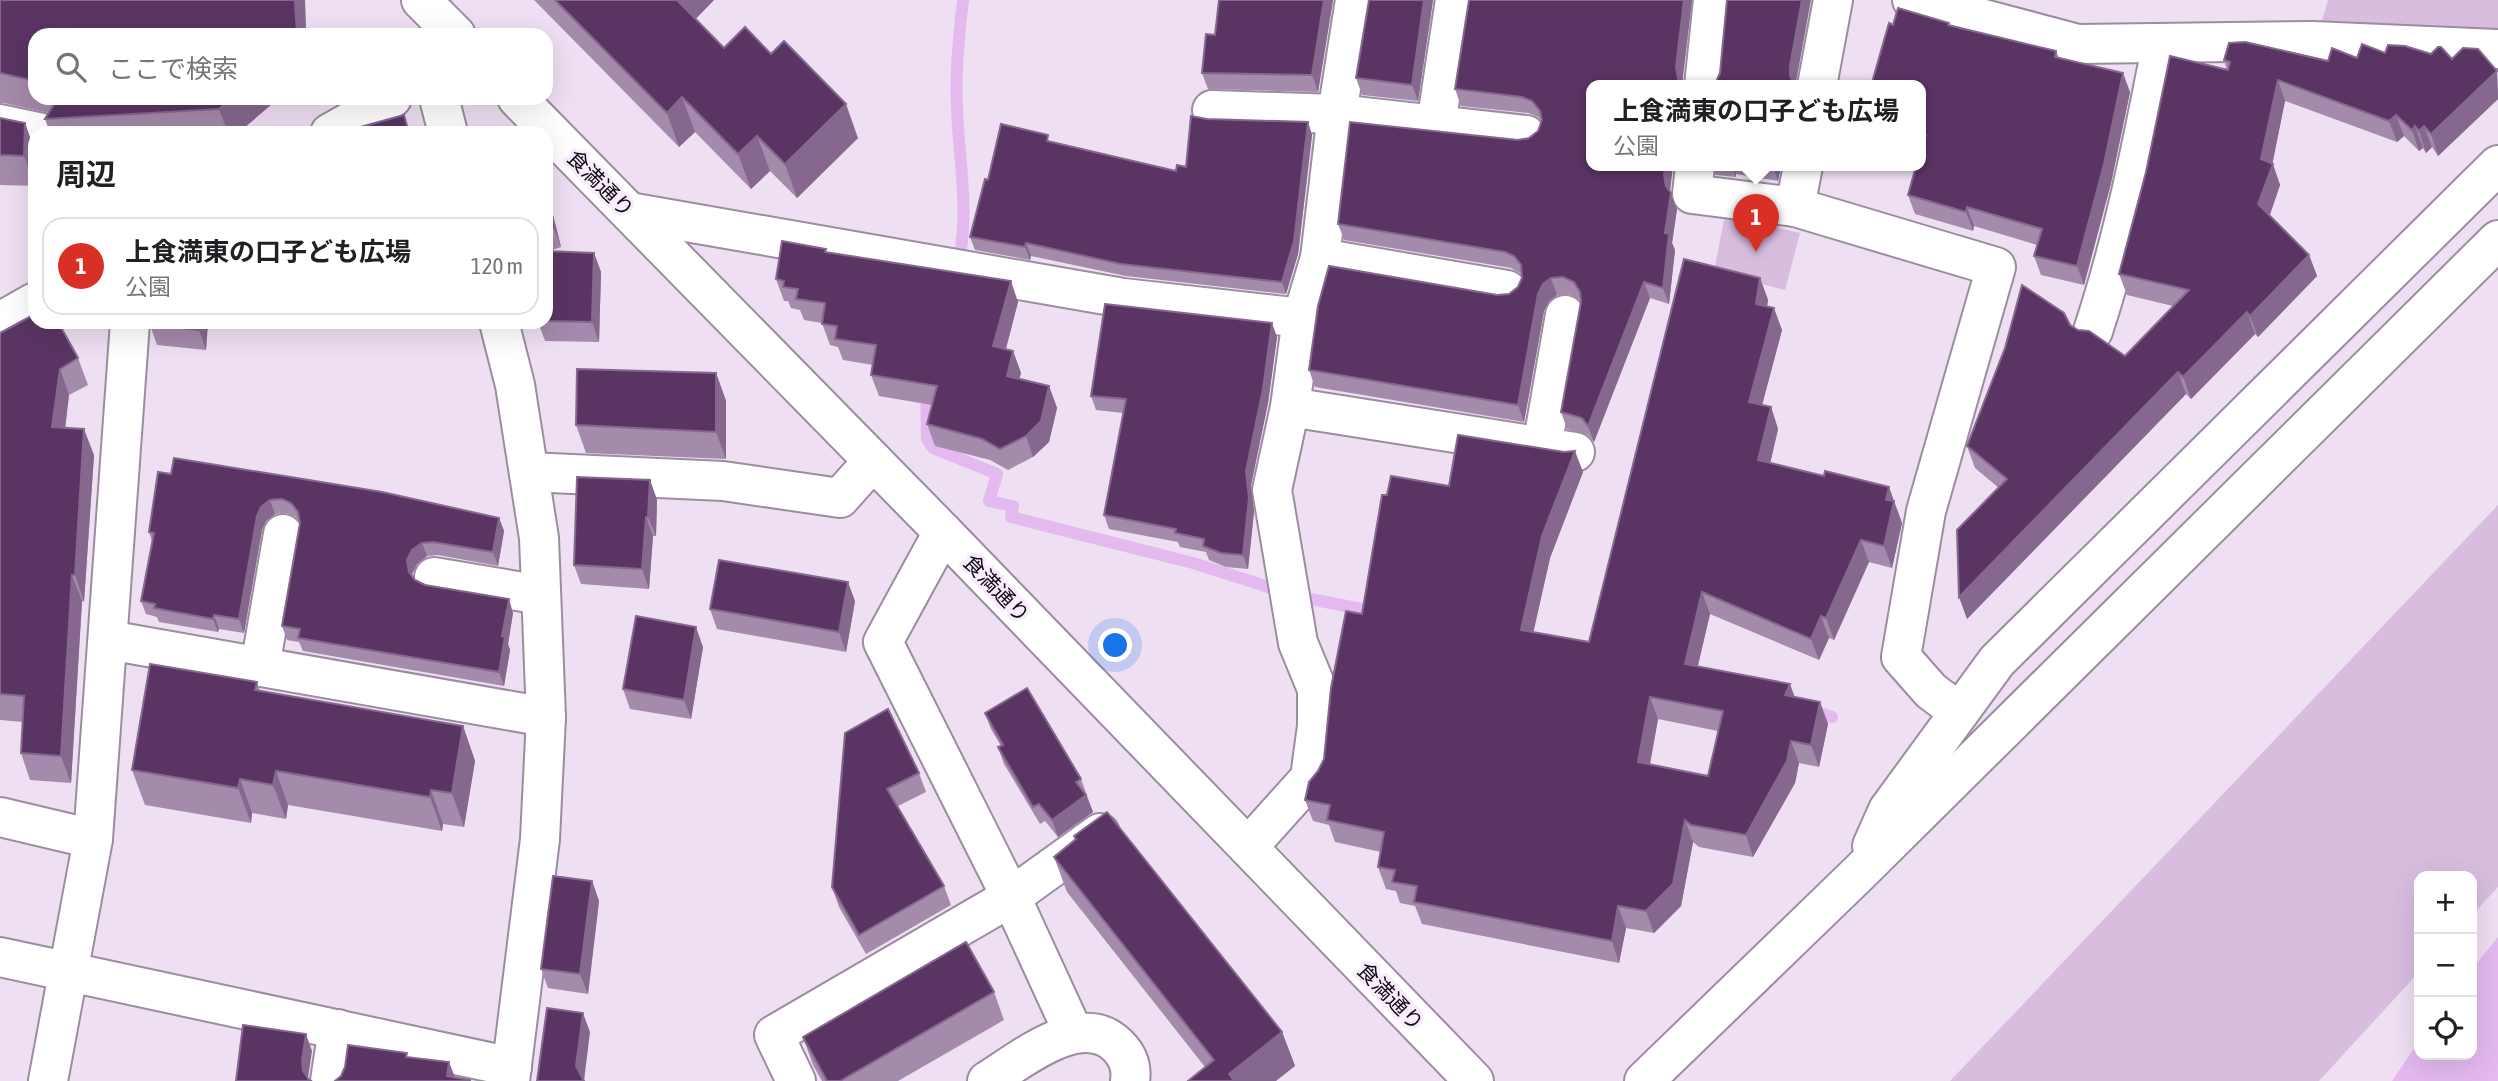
<!DOCTYPE html>
<html lang="ja">
<meta charset="utf-8">
<style>
body{margin:0;font-family:"Asap Condensed","Noto Sans JP",sans-serif;background:#f6f6f6;color:#202124}
.controls{position:absolute;right:21px;bottom:21px;display:grid;overflow:hidden;border-radius:14px;box-shadow:0 7px 28px #0002}
.controls button{width:63px;height:63px;display:grid;place-items:center;padding:0;border:0;border-bottom:2px solid #e0e0e0;background:#fff;color:#202124;font:35px sans-serif}
.you{position:absolute;left:1116px;top:646px;width:24px;height:24px;margin:-18px;border:5px solid #fff;border-radius:50%;background:#1a73e8;box-shadow:0 0 0 10px #1a73e833}
.badge{display:grid;place-items:center;width:46px;height:46px;border-radius:50%;background:#d93025;color:#fff;font-size:23px;font-weight:700}
.pin{position:absolute;translate:-50% -58px;filter:drop-shadow(0 2px 4px #0008)}
.pin::after{content:'';position:absolute;top:37px;width:24px;height:21px;background:inherit;clip-path:polygon(0 0,100% 0,50% 100%)}
.popup{position:absolute;left:1586px;top:80px;width:340px;height:91px;box-sizing:border-box;display:grid;place-content:center;border-radius:14px;background:#fff;filter:drop-shadow(0 2px 5px #0005);font-size:23px;white-space:nowrap;color:#757577}
.popup b{font-size:26px;color:#202124}
.popup::after{content:'';position:absolute;left:50%;top:100%;margin-left:-14px;border:14px solid transparent;border-top-color:#fff}
.list{margin:0;padding:0;list-style:none}
h2{display:flex;justify-content:space-between;align-items:center;height:91px;margin:0;padding:0 28px;font-size:30px}
h2 small{font-size:23px;font-weight:400;color:#757577}
.list li{display:grid;grid-template-columns:46px 1fr auto;gap:21px;align-items:center;box-sizing:border-box;height:98px;margin:0 14px 14px;padding:0 14px;border:2px solid #e0e0e0;border-radius:21px}
.list b{display:block;font-size:26px;white-space:nowrap}
.list p{margin:0;font-size:23px;white-space:nowrap;color:#757577}
.list em{font-size:23px;font-style:normal;color:#757577}
.icon{flex:none;width:38px;height:38px;fill:none;stroke:currentColor;stroke-width:2;stroke-linecap:round;stroke-linejoin:round}
.map{position:relative;flex:none;width:2498px;height:1081px;overflow:hidden}
.search{position:absolute;background:#fff;box-shadow:0 7px 28px #0002;left:28px;top:28px;width:525px;height:77px;display:flex;align-items:center;gap:18px;box-sizing:border-box;padding:0 24px;border-radius:21px;color:#757577;font-size:26px}
.panel{position:absolute;background:#fff;box-shadow:0 7px 28px #0002;left:28px;top:126px;width:525px;height:203px;border-radius:21px}
.map>svg:first-child{display:block}
.green{fill:#d8bddf}
.water{fill:#e4b9f0}
.lines{fill:none;stroke-linecap:round;stroke-linejoin:round}
.stream{stroke:#e4b9f0;stroke-width:12}
.minor-casing{stroke:#9b8d9f;stroke-width:42}
.minor{stroke:#fff;stroke-width:38}
.wall{fill:#a48aab;fill-rule:evenodd}
.shaded-wall{fill:#86688f}
.building{fill:#5a3564;stroke:#86688f;stroke-width:2;fill-rule:evenodd}
.labels{text-anchor:middle;dominant-baseline:central;stroke-width:7;stroke-linejoin:round;paint-order:stroke}
.street-label{font-size:21px;fill:#0e0a10;stroke:#f9edfd}
</style>
<div class="map">
<svg width="2498" height="1081" viewBox="0 0 2498 1081">
<rect width="100%" height="100%" fill="#eedff2"/>
<!-- green -->
<g class="green">
<path d="M2328,0H2498V29L2321,24Z"/>
<path d="M1725,215L1800,233L1785,290L1714,271Z"/>
<path d="M2498,505V887L2472,915V876H2419V972L2319,1081H1950Z"/>
</g>
<!-- water -->
<path class="water" d="M2498,937V1081H2392L2419,1041V1055H2472V969Z"/>
<g class="lines">
<!-- stream -->
<g class="stream">
<path d="M958,266C970,210 959,164 957,109C955,73 959,35 963,0"/>
<path d="M926,388L927,439L933,448L997,474L989,501L1013,506L1011,517L1193,563L1300,597L1377,612"/>
<path d="M1809,710L1832,717"/>
</g>
<!-- minor casing -->
<g class="minor-casing">
<g id="minor">
<path d="M421,0L456,35"/>
<path d="M1912,0L2078,44L2313,41L2498,49"/>
<path d="M1704,86L1713,0"/>
<path d="M1817,86L1833,0"/>
<path d="M439,98L448,133"/>
<path d="M517,98L943,532L1474,1081"/>
<path d="M1212,110L1337,114L1526,135"/>
<path d="M0,124L43,133"/>
<path d="M1436,125L1455,0"/>
<path d="M330,133L392,98"/>
<path d="M1695,166L1692,194L1795,207L1996,267L1926,511L1901,657L1931,691L1959,712"/>
<path d="M1795,207L1803,166"/>
<path d="M629,212L1123,298L1302,318"/>
<path d="M1320,258L1507,290"/>
<path d="M0,322L35,302"/>
<path d="M499,322L515,385L539,538L546,717L540,839L510,1081"/>
<path d="M2093,331C2124,237 2143,140 2162,43"/>
<path d="M1290,407L1575,452"/>
<path d="M1542,447L1565,315"/>
<path d="M529,472L723,481L840,498L873,461"/>
<path d="M943,532L883,642L1011,897L1074,1034"/>
<path d="M434,577L541,595"/>
<path d="M108,640L546,717"/>
<path d="M260,667L283,534"/>
<path d="M0,817L93,839"/>
<path d="M1872,846L1888,810L1997,661L2498,165"/>
<path d="M1248,847L1310,778L1317,726V689L1298,643L1272,490L1290,407L1302,318L1320,258L1337,114L1355,0"/>
<path d="M0,957L512,1067"/>
<path d="M48,1081L93,839L130,322"/>
<path d="M330,1081L338,1029"/>
<path d="M796,1081L774,1035L1011,897L1100,833"/>
<path d="M987,1081C1021,1060 1082,1009 1118,1046C1128,1056 1132,1068 1130,1081"/>
<path d="M1644,1081L1859,873L2498,240"/>
</g>
</g>
<!-- minor -->
<use href="#minor" class="minor"/>
</g>
<!-- wall -->
<g class="wall">
<path d="M0,0H305L306,35H35V98H279L238,133H50L45,119L49,113L4,103H0Z"/>
<path d="M534,0H714L695,19L724,48L858,138L797,198L770,171L751,189L695,132L679,147Z"/>
<path d="M1219,0H1333L1318,92L1208,89L1202,73L1215,35Z"/>
<path d="M1433,0L1418,101L1362,95L1356,78Z"/>
<path d="M1692,0L1682,84L1592,86L1670,192L1677,209L1672,243L1675,250L1669,304L1650,298L1594,442L1588,435L1567,429L1561,412L1581,300L1569,294L1557,295L1549,301L1544,311L1524,422L1315,387L1309,370L1497,295L1509,294L1518,287L1522,278V275L1520,273L1511,268L1344,240L1338,224L1518,140L1529,138L1538,131L1542,121L1538,117L1528,113L1461,106L1455,89Z"/>
<path d="M1949,23L1950,26L2056,51L2059,58L2130,92L2111,183L2084,285L2041,275L2034,256L2037,245L1974,226L1973,231L1915,214L1908,195L1921,151V86Z"/>
<path d="M2385,53L2431,54L2497,71L2498,99L2438,156L2432,147L2426,153L2423,148L2419,151L2404,136L2397,142L2285,101L2272,163L2280,185L2270,215L2309,255L2317,276L2258,337L2255,334L2191,399L2186,394L1967,619L1999,488L1975,468L1967,446L2070,325L2125,356L2173,306L2127,295L2119,274L2227,70L2224,60L2328,61Z"/>
<path d="M0,118L25,123L35,152V186L0,185Z"/>
<path d="M1207,119L1308,122L1312,135L1298,254L1286,294L1126,276L1031,256L1030,260L975,250L970,237L988,180L1051,141L1176,171L1186,167Z"/>
<path d="M1713,166H1781L1778,181L1736,174V177L1716,175Z"/>
<path d="M546,196L553,215L561,247L546,252L594,253L601,272L599,342L545,341L538,322H546Z"/>
<path d="M827,252L1018,302L1006,349L1013,351L1021,373L1019,379L1049,386L1057,408L1049,442L1033,457L1008,470L990,460L935,446L927,424L932,405L879,396L871,375L873,365L843,360L838,347L830,345L822,323L804,320L800,310L791,308L788,301H784L776,279Z"/>
<path d="M1760,278L1768,300L1767,307L1782,330L1762,405L1771,407L1778,429L1770,463L1897,509L1902,523L1892,568L1869,562L1834,640L1829,638L1819,660L1710,614L1698,666L1795,697L1820,702L1828,724L1819,767L1799,763L1795,783L1753,857L1699,847L1693,842L1681,906L1654,933L1626,928L1619,963L1422,924L1415,906L1400,903L1396,891L1386,889L1378,867L1381,852L1335,842L1329,825L1313,821L1305,800L1324,759L1362,614L1387,495L1449,486L1583,472L1550,558L1533,632L1589,642ZM1658,719L1718,731L1708,776L1650,765Z"/>
<path d="M208,322L206,350L157,345L150,325Z"/>
<path d="M0,333L78,358L88,385L69,395L65,428L94,455L84,602L82,601L71,783L30,780L21,753L23,722L0,720Z"/>
<path d="M1277,337L1268,403L1251,485L1254,512L1248,569L1226,567L1209,560L1206,552L1180,547L1178,542L1109,529L1104,515L1123,413L1096,410L1091,396Z"/>
<path d="M716,373L726,401V459L586,453L576,425Z"/>
<path d="M158,472L499,518L504,531L498,566L438,555L427,556L417,564L412,574L415,580L425,585L513,613L508,644L510,650L504,686L303,651L299,642L287,640L282,626L300,523L299,521L296,517L287,513L275,514L266,521L262,530L244,633L219,629L218,632L159,622L157,617L146,614L141,601L152,541L149,532Z"/>
<path d="M650,480L657,500L656,536H653L649,589L581,584L574,565Z"/>
<path d="M855,601L846,652L717,629L710,609Z"/>
<path d="M703,647L691,719L630,709L623,689Z"/>
<path d="M257,682L260,691L463,726L475,761L464,827L443,824L442,831L288,805L286,819L252,813L251,823L145,805L132,770Z"/>
<path d="M985,713L1081,779L1093,812L1058,837L1045,821L1040,824L1004,764L998,747L1001,746L991,729Z"/>
<path d="M845,733L919,773L926,792L898,806L944,886L951,905L866,954L839,907L832,887Z"/>
<path d="M1074,836L1282,1032L1295,1066L1205,1067L1067,892L1054,857L1075,840Z"/>
<path d="M592,881L599,901L588,994L548,988L541,969Z"/>
<path d="M994,992L1004,1020L898,1081H822L813,1065L803,1037Z"/>
</g>
<!-- shaded-wall -->
<g class="shaded-wall">
<path d="M295,0H305L306,35H297Z"/>
<path d="M674,0H714L685,30Z"/>
<path d="M1324,0H1333L1318,92L1312,75Z"/>
<path d="M1424,0H1433L1418,101L1412,85Z"/>
<path d="M1684,0H1692L1682,84L1678,79L1676,67Z"/>
<path d="M1802,0H1811L1796,82V86H1794L1790,76V66Z"/>
<path d="M2497,71L2498,99L2438,156L2431,134Z"/>
<path d="M2123,73L2130,92L2111,183L2084,285L2077,266Z"/>
<path d="M2278,80L2285,101L2272,166L2273,164L2280,185L2266,225L2258,204L2261,159Z"/>
<path d="M682,97L695,132L679,147L667,113Z"/>
<path d="M232,98H279L238,133H228L219,109Z"/>
<path d="M846,104L858,138L797,198L785,164Z"/>
<path d="M2396,115L2404,136L2397,142L2389,121Z"/>
<path d="M1308,122L1312,135L1298,254L1286,294L1282,282Z"/>
<path d="M25,123L35,152V185L24,156Z"/>
<path d="M2415,126L2423,148L2419,151L2412,130Z"/>
<path d="M2424,126L2432,147L2426,153L2419,131Z"/>
<path d="M757,136L770,171L751,189L738,154Z"/>
<path d="M1665,166H1673L1670,192L1677,209L1672,243L1675,250L1669,304L1663,288L1665,233L1666,186L1664,175Z"/>
<path d="M1732,166H1733L1736,174V177Z"/>
<path d="M1773,166H1781L1778,181Z"/>
<path d="M546,196L553,215L561,247L554,228Z"/>
<path d="M1967,207L1974,226L1973,231L1966,212Z"/>
<path d="M1026,243L1031,256L1030,260L1025,247Z"/>
<path d="M594,253L601,272L599,342L592,322Z"/>
<path d="M2309,255L2317,276L2258,337L2250,316Z"/>
<path d="M1551,278L1557,295L1549,301L1544,311L1524,422L1518,405L1538,294L1543,284Z"/>
<path d="M1760,278L1768,300L1764,326L1756,304Z"/>
<path d="M1011,281L1018,302L1001,367L993,346Z"/>
<path d="M1644,282L1650,298L1594,442L1588,426Z"/>
<path d="M1774,308L1782,330L1757,424L1749,402Z"/>
<path d="M2247,312L2255,334L2191,399L2183,377Z"/>
<path d="M199,322H208L206,350L199,330Z"/>
<path d="M1272,323L1277,337L1268,403L1251,485L1254,512L1248,569L1243,555L1246,471Z"/>
<path d="M1013,351L1021,373L1014,397L1007,376Z"/>
<path d="M60,369L69,395L62,454L52,427Z"/>
<path d="M2178,372L2186,394L1967,619L1959,597Z"/>
<path d="M716,373L726,401V459L716,432Z"/>
<path d="M1049,386L1057,408L1049,442L1033,457L1026,436Z"/>
<path d="M1771,407L1778,429L1766,482L1758,460Z"/>
<path d="M84,429L94,455L84,602L75,575Z"/>
<path d="M1575,451L1583,472L1550,558L1529,652L1521,630L1542,536Z"/>
<path d="M650,480L657,500L656,536L648,517Z"/>
<path d="M1889,487L1902,523L1892,568L1884,546L1886,500Z"/>
<path d="M270,500L275,514L266,521L262,530L244,633L239,619L257,516L261,507Z"/>
<path d="M646,517L653,536L649,589L642,569Z"/>
<path d="M499,518L504,531L498,566L493,552Z"/>
<path d="M1861,540L1869,562L1834,640L1826,618Z"/>
<path d="M422,543L427,556L417,564L412,574L414,585L409,572L407,560L412,550Z"/>
<path d="M72,575L82,601L71,783L61,756Z"/>
<path d="M848,582L855,601L846,652L839,632Z"/>
<path d="M1702,592L1710,614L1693,685L1685,664Z"/>
<path d="M509,599L513,613L508,644L510,650L504,686L499,672L502,636Z"/>
<path d="M214,615L219,629L218,632L213,619Z"/>
<path d="M1821,616L1829,638L1819,660L1811,639Z"/>
<path d="M696,627L703,647L691,719L684,700Z"/>
<path d="M1790,684L1798,706L1785,695Z"/>
<path d="M1650,697L1658,719L1646,784L1638,762Z"/>
<path d="M1820,702L1828,724L1819,767L1811,745Z"/>
<path d="M463,726L475,761L464,827L452,793Z"/>
<path d="M1791,741L1799,763L1795,783L1753,857L1746,835Z"/>
<path d="M276,771L288,805L286,819L273,785Z"/>
<path d="M240,779L252,813L251,823L238,788Z"/>
<path d="M431,790L443,824L442,831L430,797Z"/>
<path d="M1086,795L1093,812L1058,837L1052,820Z"/>
<path d="M1685,820L1693,842L1681,906L1654,933L1646,911Z"/>
<path d="M592,881L599,901L588,994L580,974Z"/>
<path d="M1618,906L1626,928L1619,963L1612,941Z"/>
<path d="M583,1013L590,1032L584,1081L576,1066Z"/>
<path d="M1282,1032L1295,1066L1276,1081H1231L1229,1074Z"/>
<path d="M306,1034L312,1051L308,1078L303,1071L302,1060Z"/>
<path d="M449,1062L456,1080L447,1076Z"/>
</g>
<!-- building -->
<g class="building">
<path d="M0,0H295L297,35H35V81L0,73Z"/>
<path d="M555,0H677L724,48L745,27L771,54L784,41L846,104L785,164L757,136L738,154L682,97L667,113Z"/>
<path d="M1219,0H1324L1312,75L1202,73L1206,34L1215,35Z"/>
<path d="M1369,0H1424L1412,85L1356,78Z"/>
<path d="M1469,0H1684L1676,67L1678,79L1684,86H1592V166H1665L1664,175L1666,186L1671,193L1665,233L1669,234L1663,288L1644,282L1588,426L1582,418L1561,412L1581,302L1580,292L1574,282L1563,277L1551,278L1543,284L1538,294L1518,405L1309,370L1318,306L1329,266L1497,295L1509,294L1518,287L1522,278L1521,265L1514,256L1505,252L1338,224L1350,122L1518,140L1529,138L1538,131L1542,120L1540,111L1532,101L1522,97L1455,89Z"/>
<path d="M1727,0H1802L1790,66V76L1794,83V86H1712L1716,82L1720,73Z"/>
<path d="M1898,8L1949,23L1948,25L2056,51L2055,57L2123,73L2104,164L2077,266L2034,256L2042,229L1967,207L1966,212L1908,195L1916,166H1921V153L1926,135L1921,133V86H1871L1889,23L1893,25Z"/>
<path d="M2245,42L2328,61L2332,48L2357,58L2362,44L2385,53L2388,45L2405,46L2431,54L2438,47H2441L2452,59L2463,48L2478,49L2497,71L2431,134L2424,126L2419,131L2415,126L2412,130L2396,115L2389,121L2278,80L2261,159L2273,164L2258,204L2309,255L2250,316L2247,312L2183,377L2178,372L1959,597L1957,530L2007,479L1967,446L2005,348L2022,285L2064,313L2070,325L2078,330L2089,331L2125,356L2189,290L2119,274L2146,172L2170,56L2228,70L2230,62L2224,60L2229,43Z"/>
<path d="M53,98H232L219,109L45,119L53,106Z"/>
<path d="M404,115L409,133H359L357,128Z"/>
<path d="M1191,116L1207,119L1308,122L1294,241L1282,282L1121,264L1026,243L1025,247L970,237L985,179L988,180L1001,124L1048,135L1047,141L1176,171L1177,165L1186,167Z"/>
<path d="M0,118L25,123L24,156L0,155Z"/>
<path d="M546,196L554,228L546,230Z"/>
<path d="M782,241L826,249L825,252L1011,281L993,346L1013,351L1007,376L1049,386L1041,421L1026,436L1000,449L982,439L927,424L937,386L871,375L876,345L835,339L837,326L822,324L825,303L796,299L798,289L783,287L784,281L776,279Z"/>
<path d="M546,251L594,253L592,322L546,321Z"/>
<path d="M1684,259L1760,278L1756,304L1774,308L1749,402L1771,407L1758,460L1824,476L1825,471L1889,487L1886,500L1894,501L1884,546L1861,540L1826,618L1821,616L1811,639L1702,592L1685,664L1790,684L1785,695L1820,702L1811,745L1791,741L1787,761L1746,835L1691,825L1685,820L1673,884L1646,911L1618,906L1612,941L1414,902L1417,886L1392,882L1395,870L1378,867L1384,832L1327,820L1330,805L1305,800L1309,782L1318,771L1324,759L1331,688L1346,611L1362,614L1382,495H1387L1391,476L1449,486L1458,435L1564,452L1575,451L1542,536L1521,630L1589,642ZM1650,697L1723,711L1708,776L1638,762Z"/>
<path d="M1105,304L1272,323L1263,389L1246,471L1249,498L1243,555L1221,553L1203,546L1204,539L1175,533L1176,529L1104,515L1126,399L1091,396Z"/>
<path d="M35,314V322H58L78,358L60,369L52,427L84,429L75,575H72L61,756L21,753L24,696L0,694V333Z"/>
<path d="M150,322H199V330L150,325Z"/>
<path d="M577,369L716,373V432L576,425Z"/>
<path d="M174,458L382,492L499,518L493,552L433,542L422,543L412,550L407,560L409,572L415,580L425,585L509,599L502,636L505,637L499,672L298,638L300,629L282,626L300,523L298,512L291,503L282,499L270,500L261,507L257,516L239,619L214,615L213,619L154,608L155,604L141,601L154,533L149,532L158,472L171,474Z"/>
<path d="M577,477L650,480L648,517H646L642,569L574,565Z"/>
<path d="M719,560L848,582L839,632L710,609Z"/>
<path d="M636,616L696,627L684,700L623,689Z"/>
<path d="M150,664L257,682L255,690L463,726L452,793L431,790L430,797L276,771L273,785L240,779L238,788L132,770Z"/>
<path d="M1027,688L1081,779L1076,782L1086,795L1052,820L1039,804L1033,807L998,747L1003,745L985,713Z"/>
<path d="M888,709L919,773L887,789L944,886L859,935L832,887L845,733Z"/>
<path d="M1107,812L1282,1032L1229,1074L1234,1081H1188L1214,1060L1054,857L1076,839L1074,836Z"/>
<path d="M553,876L592,881L580,974L541,969Z"/>
<path d="M966,942L994,992L840,1081H827L803,1037Z"/>
<path d="M547,1008L583,1013L576,1066L584,1081H537Z"/>
<path d="M243,1025L306,1034L302,1060L303,1071L309,1080L312,1081H236Z"/>
<path d="M348,1045L407,1053L406,1057L449,1062L447,1076L470,1080V1081H335L341,1076L345,1067Z"/>
</g>
<g class="labels">
<!-- street labels -->
<g class="street-label">
<text transform="translate(601 183) rotate(45)">食満通り</text>
<text transform="translate(997 588) rotate(46)">食満通り</text>
<text transform="translate(1391 996) rotate(46)">食満通り</text>
</g>
</g>
</svg>
<div class="controls">
<button>+</button>
<button>−</button>
<button><svg class="icon" aria-label="locate" viewBox="0 0 24 24"><circle cx="12" cy="12" r="6"/><path d="M12 2v4M12 18v4M2 12h4M18 12h4"/></svg></button>
</div>
<div class="you"></div>
<div class="pin badge" style="left:1756px;top:252px">1</div>
<div class="popup"><b>上食満東の口子ども広場</b>公園</div>
<div class="search"><svg class="icon" aria-label="search" viewBox="0 0 24 24"><circle cx="10" cy="10" r="6"/><path d="M15 15l6 6"/></svg>ここで検索</div>
<section class="panel">
<h2>周辺<small></small></h2>
<ul class="list">
<li><span class="badge">1</span><div><b>上食満東の口子ども広場</b><p>公園</p></div><em>120 m</em></li>
</ul>
</section>
</div>
